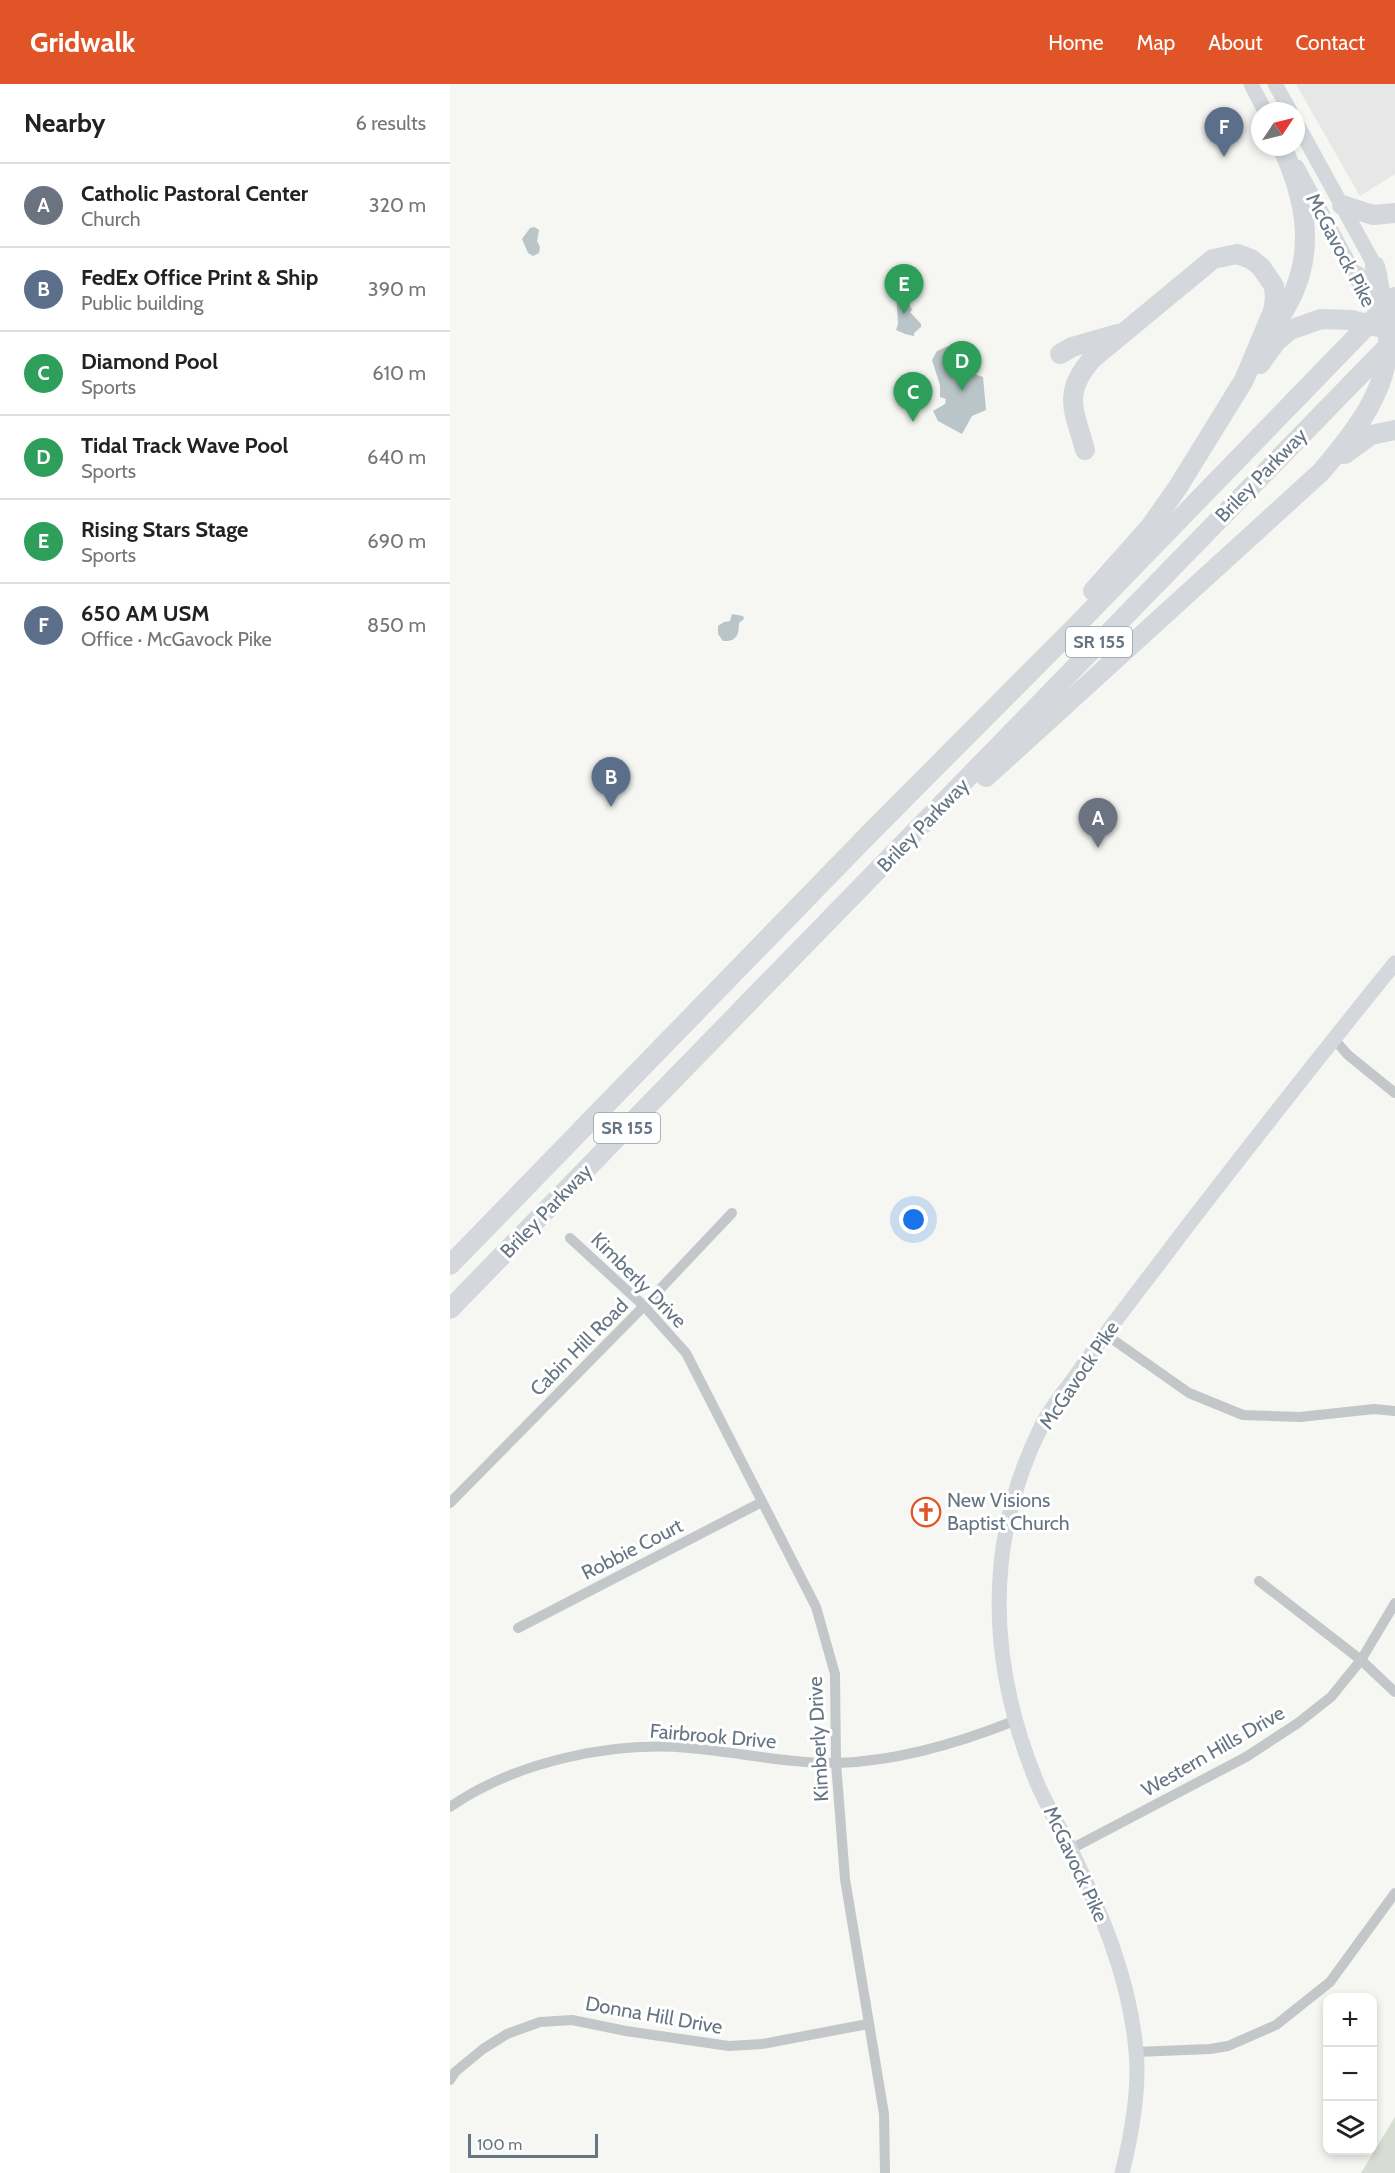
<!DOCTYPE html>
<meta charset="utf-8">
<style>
body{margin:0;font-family:Cabin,sans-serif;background:#f2f2f2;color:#222}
.controls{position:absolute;right:18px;bottom:18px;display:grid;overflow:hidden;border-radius:12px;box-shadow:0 3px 9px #0003}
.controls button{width:54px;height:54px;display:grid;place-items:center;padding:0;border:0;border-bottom:2px solid #e0e0e0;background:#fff;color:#222;font:30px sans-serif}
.compass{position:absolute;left:801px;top:18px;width:54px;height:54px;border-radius:50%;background:#fff;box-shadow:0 3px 9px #0003;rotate:55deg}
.scale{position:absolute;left:18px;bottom:15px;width:130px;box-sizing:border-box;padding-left:6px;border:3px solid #657583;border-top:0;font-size:16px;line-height:21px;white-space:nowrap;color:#657583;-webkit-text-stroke:4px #fff;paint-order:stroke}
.you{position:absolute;left:464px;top:1136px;width:21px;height:21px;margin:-15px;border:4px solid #fff;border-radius:50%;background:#1a73e8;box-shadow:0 0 0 9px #1a73e833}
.badge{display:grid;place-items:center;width:39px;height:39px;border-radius:50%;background:#e05428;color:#fff;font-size:20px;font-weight:700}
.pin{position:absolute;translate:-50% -50px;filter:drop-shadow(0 2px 3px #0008)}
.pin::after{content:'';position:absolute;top:32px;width:21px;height:18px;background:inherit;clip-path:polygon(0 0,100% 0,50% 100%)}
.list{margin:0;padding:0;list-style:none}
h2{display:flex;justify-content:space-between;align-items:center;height:78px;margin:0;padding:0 24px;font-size:26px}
h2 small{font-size:20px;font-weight:400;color:#767676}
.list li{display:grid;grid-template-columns:39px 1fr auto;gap:18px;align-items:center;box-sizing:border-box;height:84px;padding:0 24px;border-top:2px solid #e0e0e0}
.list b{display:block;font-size:22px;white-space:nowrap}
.list p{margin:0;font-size:20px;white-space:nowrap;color:#767676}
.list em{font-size:20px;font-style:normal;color:#767676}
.icon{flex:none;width:33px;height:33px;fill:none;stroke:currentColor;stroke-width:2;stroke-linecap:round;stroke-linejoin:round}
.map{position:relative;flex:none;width:945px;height:2089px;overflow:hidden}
header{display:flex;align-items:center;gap:36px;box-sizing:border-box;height:84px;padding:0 30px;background:#e05428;color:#fff}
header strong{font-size:28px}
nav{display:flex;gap:33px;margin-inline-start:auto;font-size:21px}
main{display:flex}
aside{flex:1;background:#fff}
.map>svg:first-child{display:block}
.built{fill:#e6e7e6}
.green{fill:#d7ddd3}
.water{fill:#b9c5c8}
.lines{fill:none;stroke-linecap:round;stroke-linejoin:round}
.street{stroke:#c3c7ca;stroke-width:10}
.secondary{stroke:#d4d8dc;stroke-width:15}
.highway{stroke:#d4d8dc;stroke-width:20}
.labels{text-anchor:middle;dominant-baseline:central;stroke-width:6;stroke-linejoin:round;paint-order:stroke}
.shield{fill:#fff;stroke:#939ea8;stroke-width:1.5}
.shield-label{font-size:18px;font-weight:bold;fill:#657583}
.street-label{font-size:20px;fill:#657583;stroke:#fff}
.poi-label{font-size:20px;fill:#657583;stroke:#fff;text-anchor:start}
</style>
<header>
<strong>Gridwalk</strong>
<nav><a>Home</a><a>Map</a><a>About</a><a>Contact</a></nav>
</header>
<main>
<aside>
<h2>Nearby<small>6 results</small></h2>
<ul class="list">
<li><span class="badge" style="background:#6b7280">A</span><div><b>Catholic Pastoral Center</b><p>Church</p></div><em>320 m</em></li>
<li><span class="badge" style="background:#5c6f8a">B</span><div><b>FedEx Office Print &amp; Ship</b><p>Public building</p></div><em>390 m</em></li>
<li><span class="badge" style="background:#2e9e5b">C</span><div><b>Diamond Pool</b><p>Sports</p></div><em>610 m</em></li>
<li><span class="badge" style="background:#2e9e5b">D</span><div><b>Tidal Track Wave Pool</b><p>Sports</p></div><em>640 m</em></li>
<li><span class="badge" style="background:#2e9e5b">E</span><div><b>Rising Stars Stage</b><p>Sports</p></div><em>690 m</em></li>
<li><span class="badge" style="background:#5c6f8a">F</span><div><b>650 AM USM</b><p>Office · McGavock Pike</p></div><em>850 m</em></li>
</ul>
</aside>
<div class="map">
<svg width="945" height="2089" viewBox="0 0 945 2089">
<rect width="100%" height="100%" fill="#f6f6f2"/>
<!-- built -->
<path class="built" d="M846,0H945V90L910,112Z"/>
<!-- green -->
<path class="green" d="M945,2033V2089H911Z"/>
<!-- water -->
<g class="water">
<path d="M84,143L89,146L87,157L90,163L89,169L83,172L78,169L72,155L80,144Z"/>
<path d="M446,209L454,210L462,226L460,228L471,240V243L464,249V252L455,250L446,246L448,240Z"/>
<path d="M498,262L516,287L533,293L536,326L522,332L512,350L488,337L483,327L495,320L496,315L490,313V301L482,276L487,267Z"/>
<path d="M282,530L293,532L294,535L289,539C289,550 287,558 273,557L268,550V542L274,538L280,537Z"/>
</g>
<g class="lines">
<!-- street -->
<g class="street">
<path d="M884,955L898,971L945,1009"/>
<path d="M120,1154L194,1222L236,1269L366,1523L385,1590L386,1679L395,1795L434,2030L435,2089"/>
<path d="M655,1250L739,1309L793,1331L850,1333L924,1325L945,1327"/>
<path d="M0,1419L194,1222L282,1129"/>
<path d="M809,1497L911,1576L945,1608"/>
<path d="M68,1544L312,1418"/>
<path d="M0,1723C65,1678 161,1657 239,1664C289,1668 338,1680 388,1679C448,1677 509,1659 564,1637"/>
<path d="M621,1765L796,1673L848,1639L881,1613L911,1576L945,1519"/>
<path d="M686,1968L760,1965L778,1962L826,1941L880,1898L945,1809"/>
<path d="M0,1996L5,1988L33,1965L57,1950L90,1938L122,1936L176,1947L279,1962L312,1960L418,1940"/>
</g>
<!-- secondary -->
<g class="secondary">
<path d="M801,0L815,27"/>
<path d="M825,0L840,27"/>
<path d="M846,38L930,191"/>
<path d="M847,83L911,202"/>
<path d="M672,2089C681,2054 690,2003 686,1967C680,1896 652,1830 621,1766C610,1744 597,1722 587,1699C538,1579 533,1459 592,1341C601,1323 615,1307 627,1290C659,1243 695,1199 729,1153C800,1061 872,969 945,879"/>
</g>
<!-- highway -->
<g class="highway">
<path d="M892,121L923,131L945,129"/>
<path d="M907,192L936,227"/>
<path d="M824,241C868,184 860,124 832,63"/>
<path d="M610,270L622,263L667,250"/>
<path d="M810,280L826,258L840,246L871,235L902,236L928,243"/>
<path d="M635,366C625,328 611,310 642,275L763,175L787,170L801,175L811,183L824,202L825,215L823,227L794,296L728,403L700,443L643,507"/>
<path d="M895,370L921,351L945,346"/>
<path d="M536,693L871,388C905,348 942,303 938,247L925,182"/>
<path d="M0,1181L420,749L627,541L945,213"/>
<path d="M0,1225L945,255"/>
</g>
</g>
<!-- icons -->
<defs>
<g id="church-ring" transform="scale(1.5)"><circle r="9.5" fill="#fff" stroke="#e05428" stroke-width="1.5"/><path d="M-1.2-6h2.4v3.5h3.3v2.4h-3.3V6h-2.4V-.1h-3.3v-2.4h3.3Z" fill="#e05428"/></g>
</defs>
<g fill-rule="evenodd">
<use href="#church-ring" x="476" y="1428"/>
</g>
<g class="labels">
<!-- shield labels -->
<g class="shield">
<rect x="616" y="543" width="66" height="30" rx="4.5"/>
<rect x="144" y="1029" width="66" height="30" rx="4.5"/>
</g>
<g class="shield-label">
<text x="649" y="558">SR 155</text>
<text x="177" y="1044">SR 155</text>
</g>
<!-- street labels -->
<g class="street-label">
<text transform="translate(891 166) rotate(62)">McGavock Pike</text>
<text transform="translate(811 391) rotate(-46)">Briley Parkway</text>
<text transform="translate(473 741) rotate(-46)">Briley Parkway</text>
<text transform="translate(96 1127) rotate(-46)">Briley Parkway</text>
<text transform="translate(189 1196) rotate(45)">Kimberly Drive</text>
<text transform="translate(129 1263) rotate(-45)">Cabin Hill Road</text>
<text transform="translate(629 1291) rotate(-56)">McGavock Pike</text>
<text transform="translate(182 1465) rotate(-27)">Robbie Court</text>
<text transform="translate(263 1652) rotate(5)">Fairbrook Drive</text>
<text transform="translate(368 1655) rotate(-93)">Kimberly Drive</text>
<text transform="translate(763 1667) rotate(-30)">Western Hills Drive</text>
<text transform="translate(626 1780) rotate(65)">McGavock Pike</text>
<text transform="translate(204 1931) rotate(10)">Donna Hill Drive</text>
</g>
<!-- poi labels -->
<g class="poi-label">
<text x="497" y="1416">New Visions<tspan x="497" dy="23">Baptist Church</tspan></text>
</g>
</g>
</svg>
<div class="controls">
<button>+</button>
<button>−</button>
<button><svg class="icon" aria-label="layers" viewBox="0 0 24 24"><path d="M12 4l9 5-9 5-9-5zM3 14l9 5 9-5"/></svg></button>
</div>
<svg class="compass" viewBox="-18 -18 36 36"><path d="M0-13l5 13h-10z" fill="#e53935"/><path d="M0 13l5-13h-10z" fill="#767676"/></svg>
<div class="scale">100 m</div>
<div class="you"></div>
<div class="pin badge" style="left:648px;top:764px;background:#6b7280">A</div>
<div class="pin badge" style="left:161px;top:723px;background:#5c6f8a">B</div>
<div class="pin badge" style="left:463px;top:338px;background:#2e9e5b">C</div>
<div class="pin badge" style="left:512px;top:307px;background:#2e9e5b">D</div>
<div class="pin badge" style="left:454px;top:230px;background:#2e9e5b">E</div>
<div class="pin badge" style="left:774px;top:73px;background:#5c6f8a">F</div>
</div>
</main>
